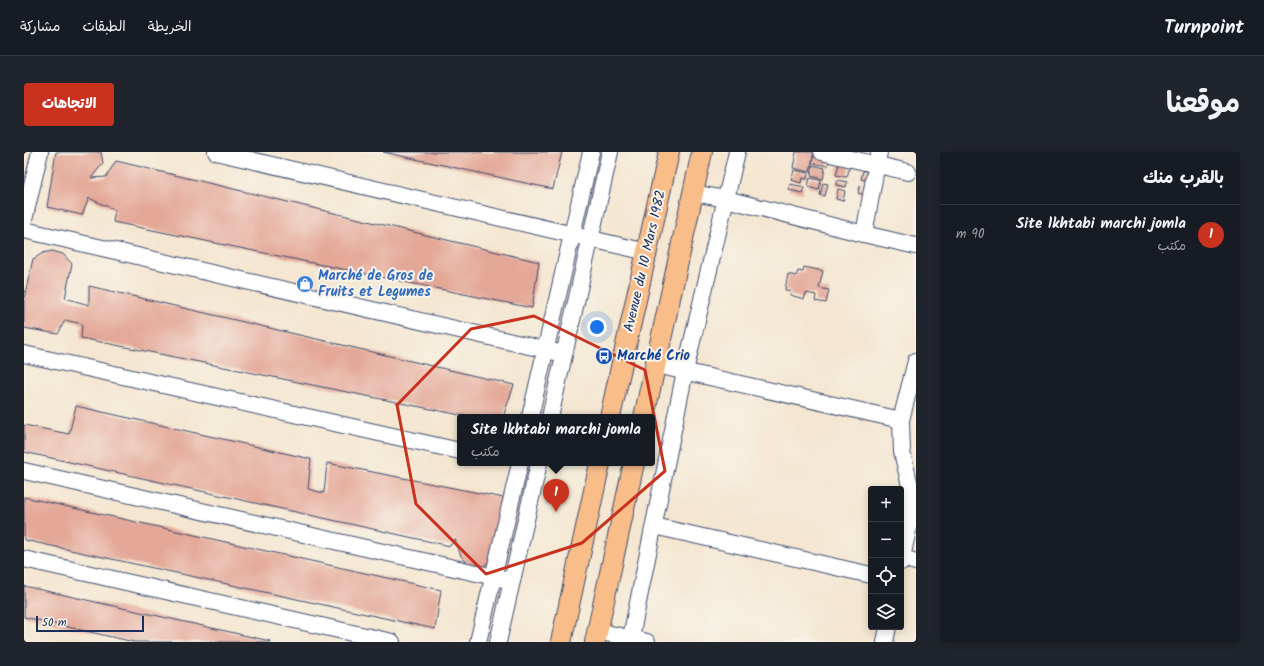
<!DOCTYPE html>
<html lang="ar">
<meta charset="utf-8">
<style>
body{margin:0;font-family:Kalam,"Playpen Sans Arabic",sans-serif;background:#20242c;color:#f1f3f6;direction:rtl}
.controls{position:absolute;right:12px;bottom:12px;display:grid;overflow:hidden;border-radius:4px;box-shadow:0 2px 10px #0003}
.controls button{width:36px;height:36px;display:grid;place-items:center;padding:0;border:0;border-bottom:1px solid #363941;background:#171b24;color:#f1f3f6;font:20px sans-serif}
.scale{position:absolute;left:12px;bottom:10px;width:108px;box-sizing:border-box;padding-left:4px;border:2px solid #1b2f5e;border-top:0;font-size:11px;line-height:14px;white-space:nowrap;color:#1b2f5e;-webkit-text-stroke:3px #f7f3e8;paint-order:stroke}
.you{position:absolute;left:573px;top:175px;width:14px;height:14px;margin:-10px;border:3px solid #fff;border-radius:50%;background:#1a73e8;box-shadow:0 0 0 6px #1a73e833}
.badge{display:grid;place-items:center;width:26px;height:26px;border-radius:50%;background:#c8321e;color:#fff;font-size:13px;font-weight:700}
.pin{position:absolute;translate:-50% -33px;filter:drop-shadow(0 1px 2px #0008)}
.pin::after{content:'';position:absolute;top:21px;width:14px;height:12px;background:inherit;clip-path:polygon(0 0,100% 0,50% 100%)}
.popup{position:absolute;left:433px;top:262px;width:198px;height:52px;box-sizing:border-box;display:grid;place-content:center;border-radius:4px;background:#171b24;filter:drop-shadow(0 1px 3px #0005);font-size:13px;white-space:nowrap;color:#9ea1a6}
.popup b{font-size:15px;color:#f1f3f6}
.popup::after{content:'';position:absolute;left:50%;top:100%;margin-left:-8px;border:8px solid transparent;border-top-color:#171b24}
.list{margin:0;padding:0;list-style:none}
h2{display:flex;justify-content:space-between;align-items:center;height:52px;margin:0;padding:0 16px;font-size:17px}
h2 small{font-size:13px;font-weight:400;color:#9ea1a6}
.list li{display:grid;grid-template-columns:26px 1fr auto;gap:12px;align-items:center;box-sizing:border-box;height:60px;padding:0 16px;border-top:1px solid #363941}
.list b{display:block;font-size:15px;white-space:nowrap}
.list p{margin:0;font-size:13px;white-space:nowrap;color:#9ea1a6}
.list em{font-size:13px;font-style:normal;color:#9ea1a6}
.icon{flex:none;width:22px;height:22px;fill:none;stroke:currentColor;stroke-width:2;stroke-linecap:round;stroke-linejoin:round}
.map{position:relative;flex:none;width:892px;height:490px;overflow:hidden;direction:ltr;border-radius:4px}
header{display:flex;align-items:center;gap:24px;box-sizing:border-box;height:56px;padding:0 20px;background:#171b24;border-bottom:1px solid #363941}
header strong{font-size:19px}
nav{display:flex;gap:22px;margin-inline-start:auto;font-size:14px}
.intro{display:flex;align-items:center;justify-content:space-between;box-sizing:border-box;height:96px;padding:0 24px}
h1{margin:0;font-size:28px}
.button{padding:10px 18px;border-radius:4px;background:#c8321e;color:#fff;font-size:14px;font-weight:700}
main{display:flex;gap:24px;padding:0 24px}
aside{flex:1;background:#171b24;border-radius:4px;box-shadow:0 2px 10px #0003}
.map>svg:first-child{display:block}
.building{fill:#e4a898}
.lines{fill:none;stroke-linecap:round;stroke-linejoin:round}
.minor-casing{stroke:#3c4a6f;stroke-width:18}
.major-casing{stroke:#3c4a6f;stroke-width:22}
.minor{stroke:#fff;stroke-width:16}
.major{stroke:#f8bd89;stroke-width:20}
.marked{fill:none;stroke:#c8321e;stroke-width:3;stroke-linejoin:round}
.labels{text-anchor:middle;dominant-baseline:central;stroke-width:4;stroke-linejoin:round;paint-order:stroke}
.street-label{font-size:14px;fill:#1b2f5e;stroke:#f7f3e8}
.shop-label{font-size:14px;font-weight:bold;fill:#366cbe;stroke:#f7f3e8;text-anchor:start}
.transit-label{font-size:14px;font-weight:bold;fill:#164399;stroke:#f7f3e8;text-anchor:start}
</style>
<header>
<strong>Turnpoint</strong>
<nav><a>الخريطة</a><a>الطبقات</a><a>مشاركة</a></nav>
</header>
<div class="intro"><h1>موقعنا</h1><a class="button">الاتجاهات</a></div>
<main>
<aside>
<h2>بالقرب منك<small></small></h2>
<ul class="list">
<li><span class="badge">1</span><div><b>Site lkhtabi marchi jomla</b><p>مكتب</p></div><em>90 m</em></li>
</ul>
</aside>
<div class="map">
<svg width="892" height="490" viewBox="0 0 892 490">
<rect width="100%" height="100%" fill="#f7f3e8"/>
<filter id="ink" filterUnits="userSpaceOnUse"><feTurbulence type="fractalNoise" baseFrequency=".025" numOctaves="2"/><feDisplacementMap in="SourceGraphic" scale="8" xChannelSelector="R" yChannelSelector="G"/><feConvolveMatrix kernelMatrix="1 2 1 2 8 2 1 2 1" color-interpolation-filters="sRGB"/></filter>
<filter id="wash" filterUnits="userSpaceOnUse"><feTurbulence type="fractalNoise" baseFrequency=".012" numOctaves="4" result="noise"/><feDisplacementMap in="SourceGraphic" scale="16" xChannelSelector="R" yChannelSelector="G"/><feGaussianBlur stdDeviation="0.9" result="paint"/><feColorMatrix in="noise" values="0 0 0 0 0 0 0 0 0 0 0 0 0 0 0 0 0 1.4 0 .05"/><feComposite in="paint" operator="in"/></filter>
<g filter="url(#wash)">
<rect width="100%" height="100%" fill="#f4e6d0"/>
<g id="blocks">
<!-- building -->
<g class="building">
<path d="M32,0H77L79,11L67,26L82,25L92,9L515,110L508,156L89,70L91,58L65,46L58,63L23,55Z"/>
<path d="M359,0H538L529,37Z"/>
<path d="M772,0H790L786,20L769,16Z"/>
<path d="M790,0L806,4L804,14L788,11Z"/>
<path d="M815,12L826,14L823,25L812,23Z"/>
<path d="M789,13L801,16L799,27L787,24Z"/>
<path d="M770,18L784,21L783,27L778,26L777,31L767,28Z"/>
<path d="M839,19H844L842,28L837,27Z"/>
<path d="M786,26L797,28L795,38L784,35Z"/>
<path d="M813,28L823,30L822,35L812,33Z"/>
<path d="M799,31L804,32L801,44L796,43Z"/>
<path d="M766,32L780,35L778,41L765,38Z"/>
<path d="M836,34L847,36L841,43L834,41Z"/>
<path d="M814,37L821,39L819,49L812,47Z"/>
<path d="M28,99L39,102L48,112L41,146L65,153V134L490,233L479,265H446L57,186L58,172L41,168L34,182L0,176V146L9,107L19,101Z"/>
<path d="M780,115L799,119L795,136L805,138L802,151L791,149L792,143L782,141L780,147L766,143L767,139L761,138L764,122L772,124L774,119L779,120Z"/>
<path d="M52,254L287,307L284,337L300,341L303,311L480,346L466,408L459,415L446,414L437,404L431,387L426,394L0,300V273L45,282Z"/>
<path d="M0,345L417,438L411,477L0,388Z"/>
<path d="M0,434L246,489V490H110L0,465Z"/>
</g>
</g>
</g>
<g filter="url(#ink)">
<use href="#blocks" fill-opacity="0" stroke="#3c4a6f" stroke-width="1"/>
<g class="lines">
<!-- minor casing -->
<g class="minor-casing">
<g id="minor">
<path d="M192,0L623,100"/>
<path d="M798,0L884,20"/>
<path d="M669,41L702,47L840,82L892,94"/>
<path d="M0,68L16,0"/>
<path d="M0,78L540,202"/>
<path d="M840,82L855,0"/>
<path d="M0,202L436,299"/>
<path d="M632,213L877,268"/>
<path d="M506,265L567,0"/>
<path d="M526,265L586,0"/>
<path d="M0,319L488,429"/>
<path d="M630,374L847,423"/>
<path d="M878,406L892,410"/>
<path d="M0,407L368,490"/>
<path d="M877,410L887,364L886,334L878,300L877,268L892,209"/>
<path d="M573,479L623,490"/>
<path d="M454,490L496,311"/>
<path d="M474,490L515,311"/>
<path d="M606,490L661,219L713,0"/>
<path d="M861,490L864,475"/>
</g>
</g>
<!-- major casing -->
<g class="major-casing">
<g id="major">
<path d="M586,265L645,0"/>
<path d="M620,265L678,0"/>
<path d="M537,490L576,311"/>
<path d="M571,490L610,311"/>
</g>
</g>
<!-- minor -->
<use href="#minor" class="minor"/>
<!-- major -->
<use href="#major" class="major"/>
</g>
</g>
<!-- marked area -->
<path class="marked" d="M510,164L621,218L641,319L558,391L462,422L392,352L373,253L447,177Z"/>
<!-- icons -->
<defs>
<g id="shop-disc" transform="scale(0.9)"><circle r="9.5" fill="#3f7fe0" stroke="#f7f3e8"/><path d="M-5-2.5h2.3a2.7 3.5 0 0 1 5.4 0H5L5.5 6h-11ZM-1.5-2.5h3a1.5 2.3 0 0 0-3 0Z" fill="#fff"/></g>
<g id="bus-disc" transform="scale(0.9)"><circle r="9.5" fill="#1a4fb4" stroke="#f7f3e8"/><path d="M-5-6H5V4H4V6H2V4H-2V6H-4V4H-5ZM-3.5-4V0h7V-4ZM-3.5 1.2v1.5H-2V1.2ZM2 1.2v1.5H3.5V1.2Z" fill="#fff"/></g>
</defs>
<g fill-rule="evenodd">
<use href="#shop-disc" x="281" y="132"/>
<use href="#bus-disc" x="580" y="204"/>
</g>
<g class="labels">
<!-- street labels -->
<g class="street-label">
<text transform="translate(621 109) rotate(-77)">Avenue du 10 Mars 1982</text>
</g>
<!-- shop labels -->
<g class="shop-label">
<text x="294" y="124">Marché de Gros de<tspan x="294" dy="16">Fruits et Legumes</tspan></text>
</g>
<!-- transit labels -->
<g class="transit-label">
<text x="593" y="204">Marché Crio</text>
</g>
</g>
</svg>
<div class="controls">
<button>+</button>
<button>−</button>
<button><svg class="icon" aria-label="locate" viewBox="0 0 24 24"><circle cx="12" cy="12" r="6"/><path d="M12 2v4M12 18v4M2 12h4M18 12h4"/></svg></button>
<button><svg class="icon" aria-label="layers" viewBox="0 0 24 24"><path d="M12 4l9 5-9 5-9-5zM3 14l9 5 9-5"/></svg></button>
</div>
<div class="scale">50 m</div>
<div class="you"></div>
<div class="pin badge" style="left:532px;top:360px">1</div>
<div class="popup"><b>Site lkhtabi marchi jomla</b>مكتب</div>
</div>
</main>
